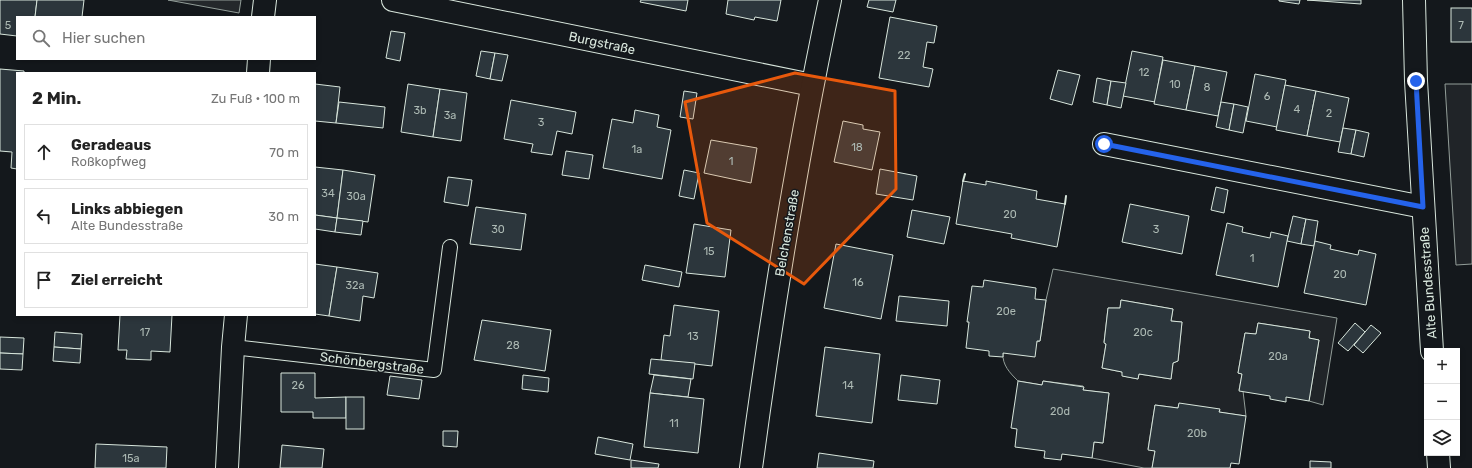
<!DOCTYPE html>
<html lang="de">
<meta charset="utf-8">
<style>
body{margin:0;font-family:Rubik,sans-serif;background:#f6f6f6;color:#222}
.controls{position:absolute;right:12px;bottom:12px;display:grid;overflow:hidden;border-radius:0px;box-shadow:0 2px 6px #0003}
.controls button{width:36px;height:36px;display:grid;place-items:center;padding:0;border:0;border-bottom:1px solid #e0e0e0;background:#fff;color:#222;font:20px sans-serif}
.stop{position:absolute;width:12px;height:12px;margin:-9px;border:3px solid #2563eb;border-radius:50%;background:#fff}
.stop.end{background:#2563eb;border-color:#fff;box-shadow:0 1px 4px #0008}
.list{margin:0;padding:0;list-style:none}
h2{display:flex;justify-content:space-between;align-items:center;height:52px;margin:0;padding:0 16px;font-size:17px}
h2 small{font-size:13px;font-weight:400;color:#767676}
.list li{display:grid;grid-template-columns:26px 1fr auto;gap:12px;align-items:center;box-sizing:border-box;height:56px;margin:0 8px 8px;padding:0 8px;border:1px solid #e0e0e0;border-radius:0px}
.list b{display:block;font-size:15px;white-space:nowrap}
.list p{margin:0;font-size:13px;white-space:nowrap;color:#767676}
.list em{font-size:13px;font-style:normal;color:#767676}
.icon{flex:none;width:22px;height:22px;fill:none;stroke:currentColor;stroke-width:2;stroke-linecap:round;stroke-linejoin:round}
.map{position:relative;flex:none;width:1472px;height:468px;overflow:hidden}
.search{position:absolute;background:#fff;box-shadow:0 2px 6px #0003;left:16px;top:16px;width:300px;height:44px;display:flex;align-items:center;gap:10px;box-sizing:border-box;padding:0 14px;border-radius:0px;color:#767676;font-size:15px}
.panel{position:absolute;background:#fff;box-shadow:0 2px 6px #0003;left:16px;top:72px;width:300px;height:244px;border-radius:0px}
.map>svg:first-child{display:block}
.green{fill:#202428;stroke:#939e99;fill-rule:evenodd}
.parking{fill:#24282b;stroke:#939e99}
.building{fill:#2c363c;stroke:#d8e6dc}
.lines{fill:none;stroke-linecap:round;stroke-linejoin:round}
.service-casing{stroke:#d8e6dc;stroke-width:16}
.minor-casing{stroke:#d8e6dc;stroke-width:24}
.tertiary-casing{stroke:#d8e6dc;stroke-width:24}
.service{stroke:#14181c;stroke-width:14}
.minor{stroke:#14181c;stroke-width:22}
.tertiary{stroke:#14181c;stroke-width:22}
.wall{stroke:#d8e6dc;stroke-width:2}
.route{stroke:#2563eb;stroke-width:5}
.marked{fill:#e8590c;fill-opacity:0.2;stroke:#e8590c;stroke-width:3;stroke-linejoin:round}
.labels{text-anchor:middle;dominant-baseline:central;stroke-width:3;stroke-linejoin:round;paint-order:stroke}
.number-label{font-size:11px;fill:#adbab4}
.street-label{font-size:13px;fill:#d8e6dc;stroke:#14181c}
</style>
<div class="map">
<svg width="1472" height="468" viewBox="0 0 1472 468">
<rect width="100%" height="100%" fill="#14181c"/>
<!-- green -->
<g class="green">
<path d="M1445,84H1472V264L1456,265Z"/>
<path d="M1053,269L1337,318L1323,405L1309,401L1319,340L1309,338L1310,331L1258,323L1256,334L1245,333L1238,373L1242,374L1239,390L1243,391L1246,416L1219,412L1220,410L1179,404L1178,408L1155,405L1148,449L1155,451L1152,468H1144L1092,458L1094,442L1103,443L1109,393L1083,390V386L1043,381L1042,385L1018,381C1010,373 1002,365 1003,353L1040,341L1046,300ZM1121,300L1173,309L1171,321L1182,322L1178,361L1173,363L1171,379L1139,374L1138,379L1123,376L1122,372L1102,368L1106,344L1104,342L1108,308H1120Z"/>
</g>
<!-- parking -->
<path class="parking" d="M168,0H241L239,13Z"/>
<!-- building -->
<g class="building">
<path d="M0,0H37L35,17H17V36L0,34Z"/>
<path d="M37,0H84L82,17H35Z"/>
<path d="M641,0H688L686,11L640,2Z"/>
<path d="M728,0H781L777,21L755,17L754,20L726,14Z"/>
<path d="M869,0H896L893,12L867,7Z"/>
<path d="M1279,0H1300L1299,4L1279,1Z"/>
<path d="M1307,0H1361V4Z"/>
<rect x="1451" y="8" width="21" height="34"/>
<path d="M890,17L937,26L934,43L927,42L923,67L933,69L929,87L879,78Z"/>
<path d="M391,31L405,33L400,61L386,58Z"/>
<path d="M481,51L495,53L490,79L476,76Z"/>
<path d="M1132,51L1163,57L1155,102L1123,96Z"/>
<path d="M495,53L508,55L502,81L490,79Z"/>
<path d="M1163,60L1195,66L1186,110L1154,104Z"/>
<path d="M1195,66L1227,72L1218,116L1186,110Z"/>
<path d="M0,69L24,71V73H17V169L11,168L12,152L0,151Z"/>
<path d="M1058,70L1080,75L1072,105L1050,99Z"/>
<path d="M1255,74L1286,80L1277,127L1246,121Z"/>
<path d="M1097,78L1111,81L1107,105L1093,102Z"/>
<path d="M1111,81L1126,83L1121,108L1107,105Z"/>
<path d="M315,84L340,87L336,123L315,121Z"/>
<path d="M408,84L440,89L433,137L401,132Z"/>
<path d="M1285,85L1316,91L1307,136L1276,130Z"/>
<path d="M440,89L467,93L461,141L433,137Z"/>
<path d="M684,91L697,93L693,119L680,117Z"/>
<path d="M1316,91L1349,98L1340,142L1307,136Z"/>
<path d="M511,100L576,112L572,134L557,131L552,155L531,152L533,144L504,139Z"/>
<path d="M339,102L385,107L383,128L336,123Z"/>
<path d="M1221,102L1234,104L1229,130L1216,127Z"/>
<path d="M1234,104L1248,107L1243,133L1229,130Z"/>
<path d="M635,110L659,115L657,127L671,130L662,179L603,168L612,119L633,123Z"/>
<path d="M843,121L863,125V129L880,132L872,170L834,162Z"/>
<path d="M1343,128L1356,130L1351,154L1338,152Z"/>
<path d="M1356,130L1369,133L1364,157L1351,154Z"/>
<path d="M711,140L757,148L751,183L704,173Z"/>
<path d="M566,151L593,155L589,179L562,175Z"/>
<path d="M315,167L343,170L337,218L315,215Z"/>
<path d="M880,169L917,176L913,200L876,194Z"/>
<path d="M343,170L375,175L368,222L337,218Z"/>
<path d="M684,170L699,173L694,199L679,196Z"/>
<path d="M448,177L472,180L468,206L444,202Z"/>
<path d="M963,181L986,185V181L1037,191L1036,199L1065,204L1057,247L1011,238L1012,234L956,224Z"/>
<path d="M1216,187L1228,190L1224,213L1211,210Z"/>
<path d="M1130,204L1189,216L1182,254L1122,242Z"/>
<path d="M476,207L526,214L521,250L470,244Z"/>
<path d="M912,210L950,217L944,244L907,237Z"/>
<path d="M315,215L337,218L335,232L315,229Z"/>
<path d="M1293,216L1306,219L1301,244L1287,241Z"/>
<path d="M337,218L363,221L361,235L335,232Z"/>
<path d="M1306,219L1318,221L1314,246L1301,244Z"/>
<path d="M1227,223L1243,227L1242,232L1270,238L1271,232L1288,236L1278,287L1216,275Z"/>
<path d="M694,224L731,230L725,277L686,273Z"/>
<path d="M1315,241L1331,245L1330,249L1358,255L1359,250L1376,254L1366,305L1304,293Z"/>
<path d="M836,244L893,255L881,319L824,308Z"/>
<path d="M315,264L337,267L329,316L315,314Z"/>
<path d="M645,265L682,272L679,287L642,280Z"/>
<path d="M337,267L378,273L374,298L363,296L360,321L329,316Z"/>
<path d="M984,280L1036,288L1035,299L1046,300L1040,341H1037L1035,357L1003,353V357L989,356V351L966,348L969,322H967L972,286L983,287Z"/>
<path d="M899,296L949,301L947,326L896,321Z"/>
<path d="M1121,300L1173,309L1171,321L1182,322L1178,361L1173,363L1171,379L1139,374L1138,379L1122,376V372L1102,368L1106,344L1104,343L1108,308H1120Z"/>
<path d="M674,305L719,311L712,366L661,360L664,335L670,336Z"/>
<path d="M120,315H172L170,352L151,351V360L126,359L127,350H118Z"/>
<path d="M482,320L551,330L545,371L474,360Z"/>
<path d="M1258,323L1310,331L1309,338L1319,340L1309,401L1286,397V402L1270,399V396L1239,391L1242,374L1238,373L1245,333L1256,334Z"/>
<path d="M1355,323L1365,332L1348,351L1338,343Z"/>
<path d="M1371,325L1381,333L1363,353L1354,345Z"/>
<path d="M55,332L82,334L81,349L54,347Z"/>
<path d="M0,337L24,338L23,354L0,353Z"/>
<path d="M54,347L81,349L80,363L53,361Z"/>
<path d="M825,347L880,354L872,423L816,416Z"/>
<path d="M0,353L23,354L22,370L0,369Z"/>
<path d="M651,359L695,363L693,379L649,374Z"/>
<path d="M281,373H315V398L346,397V418H313V412H281Z"/>
<path d="M523,375L549,378L548,392L522,389Z"/>
<path d="M654,375L691,379L688,397L650,393Z"/>
<path d="M901,375L940,380L937,404L898,400Z"/>
<path d="M390,376L422,380L419,399L387,395Z"/>
<path d="M1018,381L1042,385L1043,381L1084,387L1083,390L1109,393L1103,443L1094,442L1092,458L1062,454L1061,460L1044,458L1045,451L1015,447L1017,429L1011,428Z"/>
<path d="M650,393L704,399L698,453L644,447Z"/>
<rect x="346" y="397" width="18" height="32"/>
<path d="M1179,403L1220,409L1219,412L1246,416L1239,464L1231,463L1230,468H1152L1155,451L1148,450L1155,405L1178,408Z"/>
<path d="M443,431H458L457,447L443,446Z"/>
<path d="M598,437L633,444L630,460L595,454Z"/>
<path d="M96,444L167,447L166,468H95Z"/>
<path d="M282,445L324,449L322,468H280Z"/>
<path d="M819,453L874,461L873,468H817Z"/>
<path d="M631,460L659,464L658,468H631Z"/>
<path d="M1310,461L1331,462V468H1310Z"/>
</g>
<g class="lines">
<!-- service casing -->
<g class="service-casing">
<path id="service" d="M233,347L434,370L450,247"/>
</g>
<!-- minor casing -->
<g class="minor-casing">
<g id="minor">
<path d="M393,0L812,85"/>
<path d="M263,17L265,0"/>
<path d="M258,73L259,59"/>
<path d="M1104,144L1423,207"/>
<path d="M227,468L233,347L236,315"/>
<path d="M751,468C772,311 797,155 830,0"/>
</g>
</g>
<!-- tertiary casing -->
<g class="tertiary-casing">
<g id="tertiary">
<path d="M1414,0L1416,81L1432,351"/>
<path d="M1438,453L1439,468"/>
</g>
</g>
<!-- service -->
<use href="#service" class="service"/>
<!-- minor -->
<use href="#minor" class="minor"/>
<!-- tertiary -->
<use href="#tertiary" class="tertiary"/>
<!-- wall -->
<g class="wall">
<path d="M963,181L965,174"/>
<path d="M1065,204L1066,196"/>
</g>
</g>
<g class="lines">
<!-- route -->
<path class="route" d="M1104,144L1423,207L1416,81"/>
</g>
<!-- marked area -->
<path class="marked" d="M795,73L895,91L896,189L804,284L707,223L685,102Z"/>
<g class="labels">
<!-- number labels -->
<g class="number-label">
<text x="8" y="25">5</text>
<text x="1461" y="25">7</text>
<text x="904" y="55">22</text>
<text x="1144" y="72">12</text>
<text x="1175" y="84">10</text>
<text x="1207" y="87">8</text>
<text x="1267" y="96">6</text>
<text x="1297" y="109">4</text>
<text x="420" y="110">3b</text>
<text x="1329" y="113">2</text>
<text x="450" y="115">3a</text>
<text x="541" y="122">3</text>
<text x="857" y="147">18</text>
<text x="637" y="149">1a</text>
<text x="731" y="161">1</text>
<text x="328" y="193">34</text>
<text x="356" y="196">30a</text>
<text x="1010" y="214">20</text>
<text x="498" y="229">30</text>
<text x="1156" y="229">3</text>
<text x="709" y="251">15</text>
<text x="1252" y="258">1</text>
<text x="1340" y="274">20</text>
<text x="858" y="282">16</text>
<text x="355" y="285">32a</text>
<text x="1006" y="311">20e</text>
<text x="145" y="332">17</text>
<text x="1143" y="332">20c</text>
<text x="693" y="336">13</text>
<text x="513" y="345">28</text>
<text x="1278" y="356">20a</text>
<text x="298" y="385">26</text>
<text x="848" y="385">14</text>
<text x="1060" y="411">20d</text>
<text x="674" y="423">11</text>
<text x="1197" y="433">20b</text>
<text x="131" y="458">15a</text>
</g>
<!-- street labels -->
<g class="street-label">
<text transform="translate(602 43) rotate(12)">Burgstraße</text>
<text transform="translate(787 233) rotate(-80)">Belchenstraße</text>
<text transform="translate(1428 283) rotate(-94)">Alte Bundesstraße</text>
<text transform="translate(372 363) rotate(7)">Schönbergstraße</text>
</g>
</g>
</svg>
<div class="controls">
<button>+</button>
<button>−</button>
<button><svg class="icon" aria-label="layers" viewBox="0 0 24 24"><path d="M12 4l9 5-9 5-9-5zM3 14l9 5 9-5"/></svg></button>
</div>
<div class="stop" style="left:1104px;top:144px"></div>
<div class="stop end" style="left:1416px;top:81px"></div>
<div class="search"><svg class="icon" aria-label="search" viewBox="0 0 24 24"><circle cx="10" cy="10" r="6"/><path d="M15 15l6 6"/></svg>Hier suchen</div>
<section class="panel">
<h2>2 Min.<small>Zu Fuß · 100 m</small></h2>
<ul class="list">
<li><svg class="icon" aria-label="ahead" viewBox="0 0 24 24"><path d="M12 20V5M6 11l6-6 6 6"/></svg><div><b>Geradeaus</b><p>Roßkopfweg</p></div><em>70 m</em></li>
<li><svg class="icon" aria-label="left" viewBox="0 0 24 24"><path d="M17 20v-9H6M10 6l-5 5 5 5"/></svg><div><b>Links abbiegen</b><p>Alte Bundesstraße</p></div><em>30 m</em></li>
<li><svg class="icon" aria-label="arrive" viewBox="0 0 24 24"><path d="M6 21V4h12l-3 4 3 4H6"/></svg><div><b>Ziel erreicht</b></div></li>
</ul>
</section>
</div>
